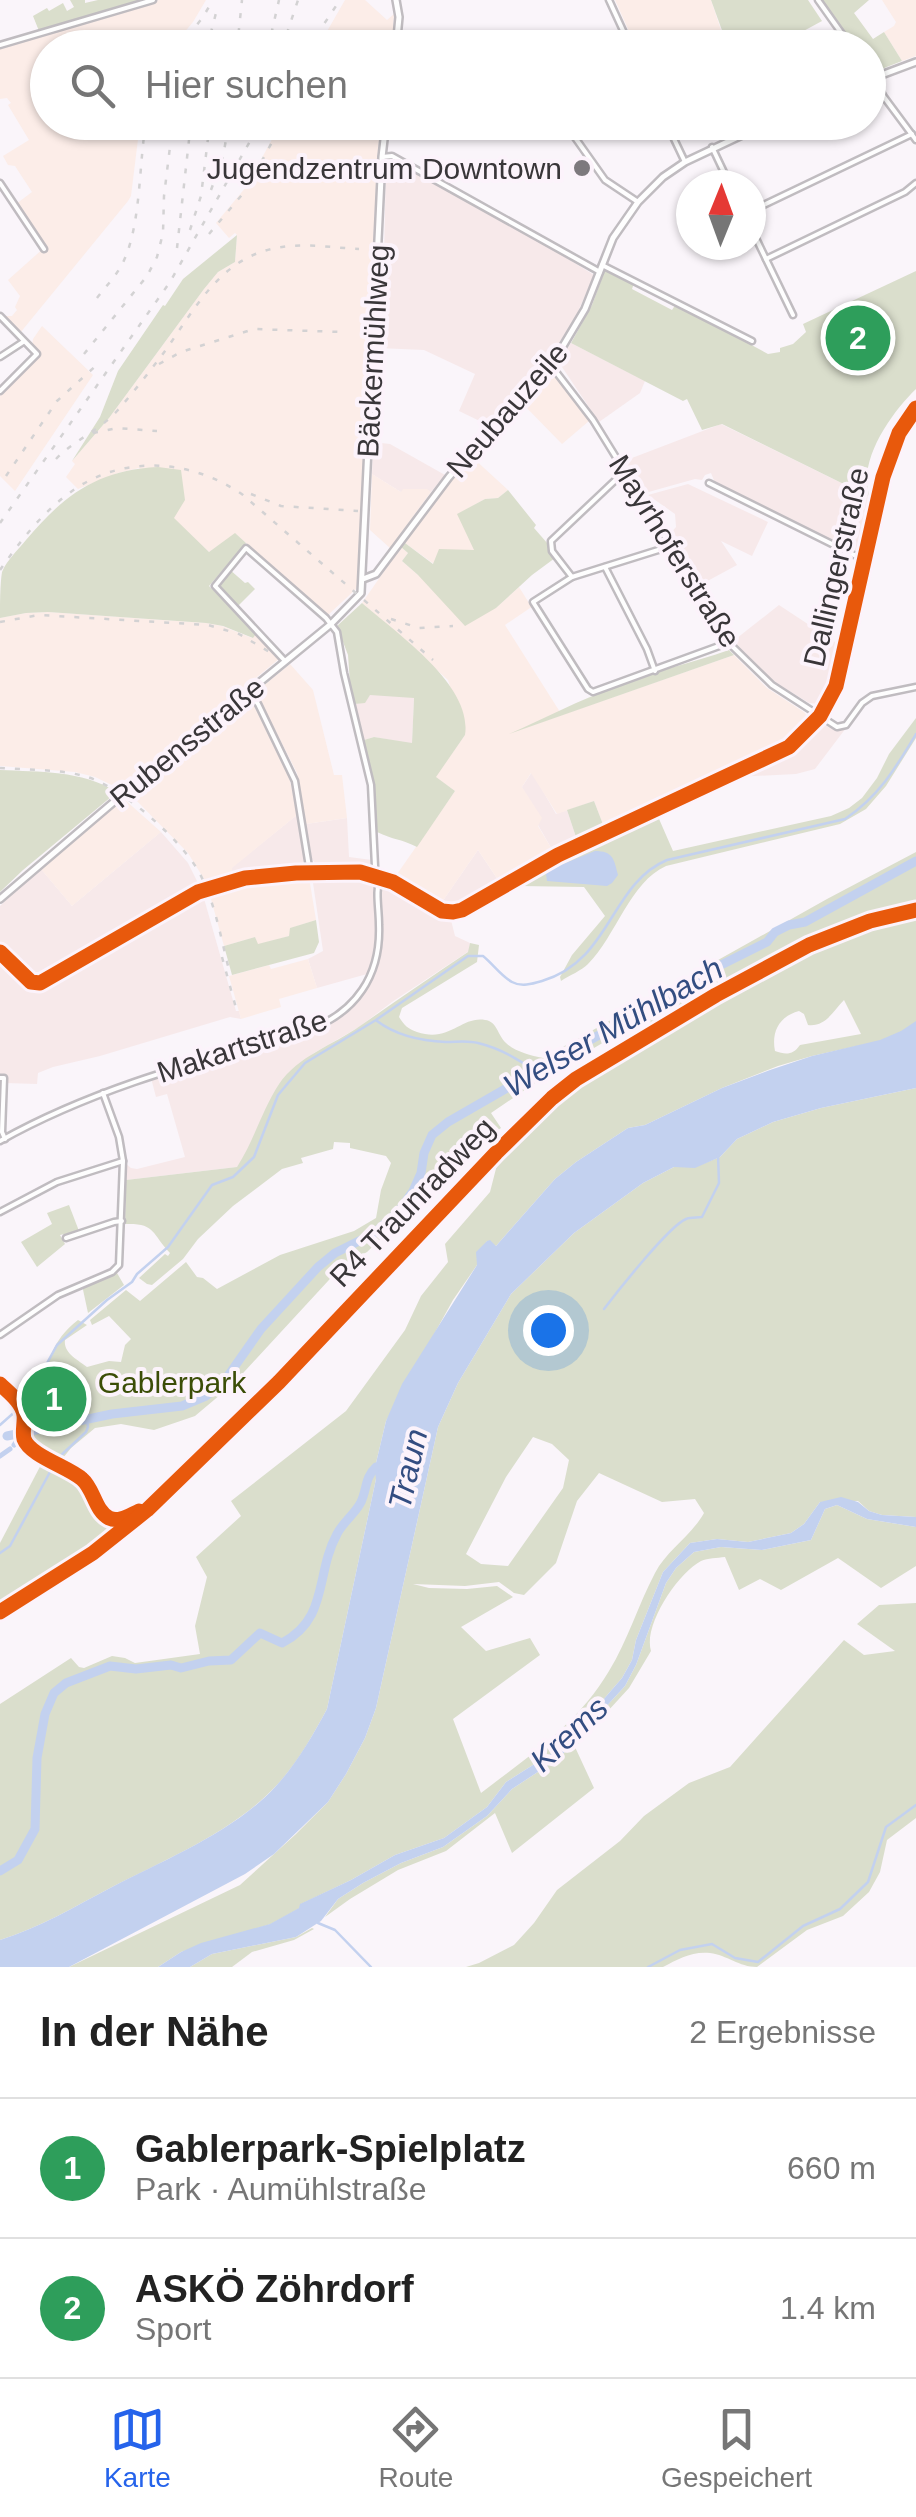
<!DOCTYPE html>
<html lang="de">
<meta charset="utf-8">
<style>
body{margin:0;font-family:Helvetica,sans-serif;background:#f2f2f2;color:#222}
.compass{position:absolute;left:676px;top:170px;width:90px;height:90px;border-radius:50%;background:#fff;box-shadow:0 2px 8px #0004;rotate:1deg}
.you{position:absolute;left:548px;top:1330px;width:35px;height:35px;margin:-25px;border:8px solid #fff;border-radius:50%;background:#1a73e8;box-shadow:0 0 0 15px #1a73e833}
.badge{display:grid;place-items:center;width:65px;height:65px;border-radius:50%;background:#2563eb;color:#fff;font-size:32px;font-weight:700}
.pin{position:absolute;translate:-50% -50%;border:5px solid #fff;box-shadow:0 2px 10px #0006}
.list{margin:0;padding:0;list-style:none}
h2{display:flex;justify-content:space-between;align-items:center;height:130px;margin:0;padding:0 40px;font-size:42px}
h2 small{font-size:32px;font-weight:400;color:#767676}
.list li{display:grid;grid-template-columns:65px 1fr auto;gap:30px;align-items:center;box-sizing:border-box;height:140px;padding:0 40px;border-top:2px solid #e0e0e0}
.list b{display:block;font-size:38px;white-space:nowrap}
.list p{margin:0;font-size:32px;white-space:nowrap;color:#767676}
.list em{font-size:32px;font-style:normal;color:#767676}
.icon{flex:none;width:55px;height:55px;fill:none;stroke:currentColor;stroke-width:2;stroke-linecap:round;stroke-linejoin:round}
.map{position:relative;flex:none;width:916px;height:1967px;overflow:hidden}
.search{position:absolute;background:#fff;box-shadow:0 2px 8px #0004;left:30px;right:30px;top:30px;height:110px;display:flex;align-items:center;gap:25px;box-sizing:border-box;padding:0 35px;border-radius:55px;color:#767676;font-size:38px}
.sheet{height:410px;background:#fff}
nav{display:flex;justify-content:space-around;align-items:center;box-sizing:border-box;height:140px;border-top:2px solid #e0e0e0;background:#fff;font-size:28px;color:#767676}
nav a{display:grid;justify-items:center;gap:5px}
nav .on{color:#2563eb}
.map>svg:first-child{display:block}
.commercial{fill:#f7e9ea}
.industrial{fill:#fcede8}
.green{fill:#dadecc;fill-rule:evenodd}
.water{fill:#c3d1ef}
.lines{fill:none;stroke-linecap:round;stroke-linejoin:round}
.stream{stroke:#c3d1ef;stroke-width:2.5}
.canal{stroke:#c3d1ef;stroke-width:5}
.river{stroke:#c3d1ef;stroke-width:9}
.minor-casing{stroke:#c0bcc0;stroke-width:9}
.tertiary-casing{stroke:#c0bcc0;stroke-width:10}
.minor{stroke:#fefefe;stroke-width:4}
.tertiary{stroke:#fefefe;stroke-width:5}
.rail{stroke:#d3d2d3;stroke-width:2.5;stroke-dasharray:5 10;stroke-linecap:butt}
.cycleway-casing{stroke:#fcf3fb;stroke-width:21}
.cycleway{stroke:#e8590c;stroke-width:15}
.poi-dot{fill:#7d797d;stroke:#fcf3fb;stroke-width:4}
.labels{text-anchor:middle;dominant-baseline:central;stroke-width:8;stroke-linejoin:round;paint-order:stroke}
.poi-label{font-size:30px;fill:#393639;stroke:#fcf3fb;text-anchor:end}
.street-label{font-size:30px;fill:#393639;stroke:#fcf3fb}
.park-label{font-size:30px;fill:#3b4d07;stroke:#fcf3fb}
.water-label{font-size:32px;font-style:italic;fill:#334d81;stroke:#fcf3fb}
</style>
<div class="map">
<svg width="916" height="1967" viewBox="0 0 916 1967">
<rect width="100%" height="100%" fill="#faf5fa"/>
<!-- commercial -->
<g class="commercial">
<path d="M390,161L398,163L547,246L594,275L577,314L554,351L509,404L488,425L459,411L475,374L424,350L378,348L384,257L386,164Z"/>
<path d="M571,343L645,381L640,393L599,422L560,364V358Z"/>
<path d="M721,424L870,497L858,551L850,550L715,483L711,473L705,475L702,480L695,479L645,493L624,461Z"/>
<path d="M373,442L390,444L445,475L431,492L426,489L401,492L372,474Z"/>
<path d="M688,484L768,522L752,556L721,541L737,565L702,584L670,534L676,527L675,514L648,495Z"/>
<path d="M779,605L838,644L831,679L823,698L818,704L809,703L778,684L757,667L732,642Z"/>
<path d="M370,694L414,697L412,744L374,737L364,740L355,704L365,702Z"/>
<path d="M821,724L837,730L846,728L815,769L796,774L735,777L796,747Z"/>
<path d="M532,772L556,814L567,810L577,840L553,851L538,825L522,787Z"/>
<path d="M297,815L304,859L301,868L233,877L231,868Z"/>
<path d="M347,818L349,857L372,860L369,865L327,868L318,867L312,859L306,824Z"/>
<path d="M161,832L188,863L200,887L42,977L32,978L0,946V906L40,868L72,906Z"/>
<path d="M478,850L500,883L458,906L449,907L440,905Z"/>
<path d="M351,875L371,878L374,884L377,936L371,967L367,974L317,988L308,959L323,951L313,883L319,876Z"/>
<path d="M390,883L451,920L455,936L470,943L469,951L392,1002L359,1027L314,1053L289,1074L279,1084L246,1154L237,1167L126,1180L125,1163L131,1168L137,1169L185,1157L167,1094L156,1097L151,1078L320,1028L343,1015L356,1004L374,977L379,963L382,934L380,890L383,884Z"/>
<path d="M203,895L236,1011H239L241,1019L230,1017L100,1056L53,1067L38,1073L37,1084L5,1083L6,1076H0V958L34,991Z"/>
</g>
<!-- industrial -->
<g class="industrial">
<path d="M159,0H206L193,22L172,47L48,48V122L140,123L131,196L128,201L20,333L5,316H12L17,310L15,307L20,296L8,280L45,247L16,204L32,192L15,166L8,165L3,156L29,140L8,105L11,103L7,98L0,99V47Z"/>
<path d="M345,0H365L387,20L394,14L392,47H318Z"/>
<path d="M615,0H711L722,33L694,47H636Z"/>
<path d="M882,0H916V56L902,61L884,32L894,26L896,22Z"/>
<path d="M281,123H381L378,150L367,358H364V365H368L358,582L356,589L327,616L236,534L209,552L173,518L139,468L118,473L78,489L66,477L75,464L72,461L109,418L204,289L218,272L235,262L237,235L235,233L229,238L216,223L246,187Z"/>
<path d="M42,326L93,375L15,491L0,476V396L41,355L32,346L33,339Z"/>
<path d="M546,376H555L562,382L589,421L562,444L521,402Z"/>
<path d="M472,457L508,490L498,498L485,499L458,514L475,550L434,564L405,543L442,491Z"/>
<path d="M372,474L401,492L403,489H427L431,492L390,548L370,530Z"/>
<path d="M401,547L408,553L402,561L418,575L496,608L519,587L529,603L531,602L533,606L505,625L560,712L533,725L734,655L767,688L804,712L808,717V723L787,743L604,827L594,801L557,814L531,773L522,787L542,818L538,826L553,851L500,883L478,850L440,905L395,877L455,791L435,777L465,735L448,680L362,603Z"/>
<path d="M48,612L206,623L222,626L252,638L256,634L279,659L120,789L95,777L75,772L0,766V618L26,613Z"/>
<path d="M290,664L313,690L334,775H342L347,818L306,824L297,773L259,698L262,687Z"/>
<path d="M246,702L254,706L288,771L297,815L232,868L233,877L207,884L188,853L130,794Z"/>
<path d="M124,799L161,832L72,906L40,868Z"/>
<path d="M304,878L310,883L316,920L291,928L289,936L257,945L255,937L224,946L209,892L252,881Z"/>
<path d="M308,959L317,988L279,999L281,1007L241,1019L229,976L269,965L271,969Z"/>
</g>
<!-- green -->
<g class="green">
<path d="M70,0H85V3L98,0H146L39,31L33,16L47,8L49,11L63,3L67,11L74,7Z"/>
<path d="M711,0H808L822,21L774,47H728Z"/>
<path d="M822,0H869L854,13L873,39L884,32L902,61L874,72L869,65L868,48L856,47Z"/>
<path d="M237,235L235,262L218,272L204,289L109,418L72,461L100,417L118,371L163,305L165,306L183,279Z"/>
<path d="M605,270L634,283L632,289L672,310L676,304L768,354L780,352V348L793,344L806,332L803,324L916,271V389C892,412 856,462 870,497L722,424L702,430L687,399L683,401L571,343L592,305Z"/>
<path d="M158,467L181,470L185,500L174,518L209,552L235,533L246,543L209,586L256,634L253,638L223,626L206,623L48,612L26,613L0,618C0,605 0,584 2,572C7,560 18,550 26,540C64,495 97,470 158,467Z"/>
<path d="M508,490L536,525L534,528L548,544V548L555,558L532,575L496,608L465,626L418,575L402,561L408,553L401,547L405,543L433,564L439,549L474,550L457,514L485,499L498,498Z"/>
<path d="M229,569L245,583L248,582L255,589L237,607L220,591L218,584Z"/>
<path d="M362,603C396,633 473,685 465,735L436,777L455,791L417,847C402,839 393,840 377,832L374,785L364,740L374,737L412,743L414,698L370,695L365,703L355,704L350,684L348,655L337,626Z"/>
<path d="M729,650L734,655L509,734C545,718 580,700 617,686C653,671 692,663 729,650Z"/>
<path d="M916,718V738L886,786L866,809L840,824L666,866C630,882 616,936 588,964C581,971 570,975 561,981L560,977L572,955L605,916L584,887L520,886L517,882L559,857L656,812L673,851L831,816L849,808L862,798L877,778L889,754Z"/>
<path d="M0,770C40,772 81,770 117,792L23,870L0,892Z"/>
<path d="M594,801L604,827L577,840L567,810Z"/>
<path d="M916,852V1061L866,1044L812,1056L778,1066L722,1088L645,1125L628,1128L576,1162L555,1179L496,1246L487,1241L477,1265L453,1300L386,1421L376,1463L371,1469L376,1472V1479L327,1709C313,1735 297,1764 276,1786C233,1832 167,1859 112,1887C76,1906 39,1928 0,1940V1704L71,1658L79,1667L84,1668L112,1656L125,1658L135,1663L200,1654L195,1626L207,1577L196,1557L241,1516L231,1501L346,1411L405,1330L421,1296L448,1262L445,1244L490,1192L500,1153L578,1081L603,1062L654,1033L647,1017L541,1079L491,1113L501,1128L492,1134L471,1138L443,1165L417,1204L367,1252L340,1268L233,1384L195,1416L154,1430L121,1424L95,1428L71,1448L59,1463L28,1442C25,1434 23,1419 25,1410C27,1403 34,1395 37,1389C52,1359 50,1342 78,1320L87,1325L65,1340C63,1353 78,1360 87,1367L109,1361L121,1362L125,1345L131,1339L109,1316L92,1325L90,1320L126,1290L140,1301L186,1262L197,1277L203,1278L217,1289L280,1255L354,1231L376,1218L381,1190L391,1163L386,1156L350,1148V1143L334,1142L333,1149L301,1158L303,1163L282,1169L233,1206L198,1239L183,1259L152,1285L147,1284L139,1278L165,1254L168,1256L170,1253C151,1233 156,1223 125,1224L126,1180L237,1167C254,1141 262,1110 279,1084C298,1056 333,1045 360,1026C396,1001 432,976 468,952L470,943L479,945L477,962L402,1008L399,1017C404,1025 408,1029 417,1032C450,1043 461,1016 485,1020C497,1021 498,1036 506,1043C516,1052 530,1055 543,1058L827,899ZM844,1000L861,1034L800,1045C793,1055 786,1055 775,1051C771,1031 780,1016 799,1011L804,1014L808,1025C826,1027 833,1011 844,1000Z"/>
<path d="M316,920L319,942L314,953L232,975L224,946L255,937L258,944L289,936L290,928Z"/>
<path d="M916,1088V1517L882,1515L869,1511L858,1501L820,1502L804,1524L791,1533L748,1542L717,1539L690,1543L663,1572L636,1640L632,1660L622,1678L577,1730L552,1753L506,1782L487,1807L444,1838L395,1855L351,1880L301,1904L300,1908L271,1924L181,1952L158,1967H69L240,1885L296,1834L328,1802L346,1774L365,1738L376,1708L438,1427L458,1383L511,1294L574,1233L643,1183L674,1167H695L720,1157L737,1139L773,1122L821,1108ZM533,1437L552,1444L569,1460L563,1488L508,1566L481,1564L466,1554L506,1477ZM599,1473L662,1502L695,1499L704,1513C691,1536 667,1550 655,1573C638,1605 628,1640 609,1671C577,1725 530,1755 481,1793L453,1719L540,1655L530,1638L486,1651L461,1627L513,1597L497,1586L467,1589L429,1588L413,1584L465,1586L499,1582L514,1593L524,1595L556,1563L577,1501Z"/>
<path d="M69,1205L79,1231L60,1235L65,1244L37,1267L21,1242L52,1224L47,1213Z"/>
<path d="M117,1273L124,1285L88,1313L82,1285Z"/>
<path d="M44,1459L77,1476L87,1487L106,1518L107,1528L84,1555L0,1610V1543Z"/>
<path d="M837,1505L867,1519L916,1527V1566L881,1588L838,1558L781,1590L760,1579L739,1590L725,1557C717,1558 708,1558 701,1561C678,1573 643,1625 651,1651L629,1688L575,1747L594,1788L512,1853L495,1813L446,1851L398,1870L350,1899L325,1917L338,1899L363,1883L401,1863L443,1847L487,1816L512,1789L559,1758L625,1686L636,1665L666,1583L676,1568L694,1552L721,1547L762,1550L811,1540L825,1509Z"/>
<path d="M916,1603V1818L887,1840L880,1872L869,1892L843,1916L807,1930L757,1967C739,1967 727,1955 710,1953C692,1951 678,1959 663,1967H440H466L479,1963L514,1945L534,1923L557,1890L620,1841L644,1816L689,1783L730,1767L844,1640L864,1655L895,1651L857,1624L879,1605Z"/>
<path d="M312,1928L314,1929L294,1940L252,1952L232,1967H190L212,1954L296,1937Z"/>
</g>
<!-- water -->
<g class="water">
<path d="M595,851C613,851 614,859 618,875L612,883L607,886L547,881L546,874L553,868Z"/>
<path d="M916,1021V1088L821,1108L773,1122L737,1139L720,1157L695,1168L674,1167L643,1183L574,1233L511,1294L458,1383L438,1427L376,1708L365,1738L346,1774L328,1802L274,1854L245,1874L69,1967H0V1940C39,1928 76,1906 112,1887C166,1859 235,1831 276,1786C297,1763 313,1735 327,1709L376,1479L375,1472L369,1473L376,1463L386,1421L402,1384L477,1265L476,1252L487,1241L490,1240L496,1246L555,1179L576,1162L628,1128L645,1125L722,1088L770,1070L812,1056L880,1040L901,1031Z"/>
<path d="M841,1497L858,1502L869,1511L882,1515L916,1517V1527L867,1519L837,1505L825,1509L811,1540L762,1550L721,1547L694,1552L676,1568L666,1583L636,1665L625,1686L559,1758L512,1789L487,1816L443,1847L401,1863L363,1883L338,1899L321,1921L296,1937L212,1954L190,1967H158L181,1952L201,1943L270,1924L299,1908L300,1904L351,1880L395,1855L444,1838L487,1807L506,1782L552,1753L577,1730L622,1678L632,1660L636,1640L663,1572L690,1543L717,1539L748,1542L791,1533L804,1524L820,1502Z"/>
</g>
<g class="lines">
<!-- stream -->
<g class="stream">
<path d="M377,1021C397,1036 421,1041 446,1042C457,1042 467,1040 478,1043C499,1048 520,1060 536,1072"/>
<path d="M604,1309C617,1292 669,1226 686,1219C691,1217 697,1218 702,1217L719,1183L718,1155"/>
<path d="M0,1425L18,1409L30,1394L57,1345L107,1300L132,1282L137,1274L168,1247L212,1185L233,1177L254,1157L278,1095L305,1063L376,1020L468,956H483C493,964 501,976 512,982C521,987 532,984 542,981C611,961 610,884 667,860L845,819C879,796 895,769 916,734"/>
<path d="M0,1553L10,1546L57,1459L86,1432L88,1427L87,1420"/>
<path d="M318,1923L335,1930L371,1967"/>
<path d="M648,1967L680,1950L712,1944L735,1958L758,1962L803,1926L840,1909L868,1882L886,1827L916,1805"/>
</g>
<!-- canal -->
<g class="canal">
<path d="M14,1445L23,1432"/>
<path d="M0,1456L10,1449"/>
</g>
<!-- river -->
<g class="river">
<path d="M7,1436L112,1414L182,1406L206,1396L223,1383L261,1329L318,1267L335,1253L373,1234L399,1211L413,1191L421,1173L424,1153L432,1135L448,1122L717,967L767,942L775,932L789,925L805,922L916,861"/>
<path d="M0,1871L18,1860L35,1829L37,1758L45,1714L54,1693L66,1683L110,1666L136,1669L171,1665L181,1668L209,1661L231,1660L260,1633L282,1643C329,1619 315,1574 337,1534C343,1522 355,1514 361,1502C367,1489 365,1477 376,1467"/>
</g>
<!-- minor casing -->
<g class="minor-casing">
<g id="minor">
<path d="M609,0L631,48"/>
<path d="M818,0L852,48"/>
<path d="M0,45L153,0"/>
<path d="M868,69L884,97L916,140"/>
<path d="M564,122L605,180L638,202"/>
<path d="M666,122L685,162"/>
<path d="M712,147L730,185"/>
<path d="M382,157L392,156L600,272"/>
<path d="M0,183L44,249"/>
<path d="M751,211L912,134"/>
<path d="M751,228L793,315"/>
<path d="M766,259L905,192L916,183"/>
<path d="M602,265L752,341"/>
<path d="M0,316L37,354L0,391"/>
<path d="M0,357L23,342"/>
<path d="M550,364L593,420L733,647L772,685L837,727L846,725L862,703L872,696L916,687"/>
<path d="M709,483L854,555L865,558"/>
<path d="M671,546L572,577L533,602L588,689L593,692L730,642"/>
<path d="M605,567L647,649L655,671"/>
<path d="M572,577L552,551L551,541L625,471"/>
<path d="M285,661L215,586L246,548L326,618L337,632L344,673L371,785L375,866"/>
<path d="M248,692L258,704L295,781L310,873"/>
<path d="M0,1078H4L2,1132L5,1139"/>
<path d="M0,1141C96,1087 203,1060 308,1030C356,1013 381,975 379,925C379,908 375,892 380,876"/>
<path d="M0,1212L57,1182L123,1161"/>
<path d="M66,1238L114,1222L122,1221"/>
<path d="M0,1335L58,1295L112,1272L119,1265L123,1161L119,1137L103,1093"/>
<path d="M0,1384C8,1392 22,1402 24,1415C25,1422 22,1432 24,1439C29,1453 64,1466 76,1474C93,1485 95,1505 109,1518"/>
</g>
</g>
<!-- tertiary casing -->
<g class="tertiary-casing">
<g id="tertiary">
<path d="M396,0L399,17L396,48"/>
<path d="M868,80L916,62"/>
<path d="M363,579L376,574L449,477L560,351L585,309L613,238L638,202L663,177L685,162L770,122"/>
<path d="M0,899L123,794L331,624L361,593L382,157L386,122"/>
<path d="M0,952L31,982L40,983L198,892L245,878L296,873L360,872L393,882L442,911L453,912L462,910L558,855L789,747L820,716L836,686L883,477L899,433L916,408"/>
</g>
</g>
<!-- minor -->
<use href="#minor" class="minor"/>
<!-- tertiary -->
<use href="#tertiary" class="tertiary"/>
<!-- rail -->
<g class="rail">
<path d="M179,48L203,17L213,0"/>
<path d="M207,48L217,9"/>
<path d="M237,48L242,0"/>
<path d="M268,48L279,0"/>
<path d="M282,48L298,0"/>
<path d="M308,48L340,0"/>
<path d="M211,190L223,157L229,122"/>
<path d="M190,230L201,196L210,122"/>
<path d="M209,234L246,190L283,122"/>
<path d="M177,248L191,122"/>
<path d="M97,298C107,285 119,273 125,258C141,221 139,163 146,122"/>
<path d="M84,354L147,276L157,257L163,233L164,196L173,122"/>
<path d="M159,364L181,352L254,329L342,332"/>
<path d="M93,433L117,428L157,431"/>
<path d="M56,459C74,440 99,431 117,411C133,393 150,371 165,351C197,306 222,255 282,247C307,243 335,248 359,249"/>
<path d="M6,476L57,401L100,362"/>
<path d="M251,494L281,506L358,511"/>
<path d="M0,523L170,282L261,122"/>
<path d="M0,570C19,543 41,514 68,494C120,454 190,458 243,495L433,660"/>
<path d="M391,619L419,628L453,626"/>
<path d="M0,622L39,615L208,625L239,634L273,654"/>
<path d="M0,768C27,770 58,769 84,776C120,785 183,841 200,874C215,903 221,938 229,970"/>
<path d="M222,957L236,1008"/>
</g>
<!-- cycleway casing -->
<g class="cycleway-casing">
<g id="cycleway">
<path d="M0,952L31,982L40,983L198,892L245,878L296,873L360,872L393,882L442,911L453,912L462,910L558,855L789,747L820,716L836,686L883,477L899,433L916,408"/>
<path d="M0,1384C8,1392 22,1402 24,1415C25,1422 22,1432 24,1439C30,1456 69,1467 82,1479C94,1489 95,1511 109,1518C119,1523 130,1515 139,1511"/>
<path d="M0,1612L93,1553L147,1510L279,1382L496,1153L552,1098L576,1079L716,995L809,945L870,921L916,910"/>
</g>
</g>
<!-- cycleway -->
<use href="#cycleway" class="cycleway"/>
</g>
<!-- markers -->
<circle class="poi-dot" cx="582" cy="168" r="10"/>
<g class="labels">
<!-- poi labels -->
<g class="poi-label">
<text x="562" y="168">Jugendzentrum Downtown</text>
</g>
<!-- street labels -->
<g class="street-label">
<text transform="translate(373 351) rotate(-87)">Bäckermühlweg</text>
<text transform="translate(507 410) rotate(-49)">Neubauzeile</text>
<text transform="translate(675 551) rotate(58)">Mayrhoferstraße</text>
<text transform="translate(836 567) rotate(-77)">Dallingerstraße</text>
<text transform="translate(187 742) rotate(-39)">Rubensstraße</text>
<text transform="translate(242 1046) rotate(-18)">Makartstraße</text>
<text transform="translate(412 1202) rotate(-46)">R4 Traunradweg</text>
</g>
<!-- park labels -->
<g class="park-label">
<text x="172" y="1382">Gablerpark</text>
</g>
<!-- water labels -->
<g class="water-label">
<text transform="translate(613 1027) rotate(-30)">Welser Mühlbach</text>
<text transform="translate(408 1469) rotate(-77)">Traun</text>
<text transform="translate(569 1734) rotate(-43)">Krems</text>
</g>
</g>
</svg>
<svg class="compass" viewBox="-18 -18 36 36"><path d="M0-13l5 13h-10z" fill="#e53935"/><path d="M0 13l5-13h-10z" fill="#767676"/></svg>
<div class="you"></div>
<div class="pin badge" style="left:54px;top:1399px;background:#2e9e5b">1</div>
<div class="pin badge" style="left:858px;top:338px;background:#2e9e5b">2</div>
<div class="search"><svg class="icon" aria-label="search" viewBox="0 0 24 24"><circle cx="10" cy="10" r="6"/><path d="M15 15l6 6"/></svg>Hier suchen</div>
</div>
<section class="sheet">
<h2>In der Nähe<small>2 Ergebnisse</small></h2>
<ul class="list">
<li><span class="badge" style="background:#2e9e5b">1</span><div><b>Gablerpark-Spielplatz</b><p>Park · Aumühlstraße</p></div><em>660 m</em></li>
<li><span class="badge" style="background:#2e9e5b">2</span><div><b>ASKÖ Zöhrdorf</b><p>Sport</p></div><em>1.4 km</em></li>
</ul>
</section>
<nav>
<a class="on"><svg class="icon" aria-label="map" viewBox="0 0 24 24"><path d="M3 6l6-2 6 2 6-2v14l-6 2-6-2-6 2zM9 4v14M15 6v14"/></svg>Karte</a>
<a><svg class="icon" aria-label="directions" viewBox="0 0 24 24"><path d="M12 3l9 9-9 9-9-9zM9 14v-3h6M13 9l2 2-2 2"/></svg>Route</a>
<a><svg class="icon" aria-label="saved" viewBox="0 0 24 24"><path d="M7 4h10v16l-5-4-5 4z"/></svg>Gespeichert</a>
</nav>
